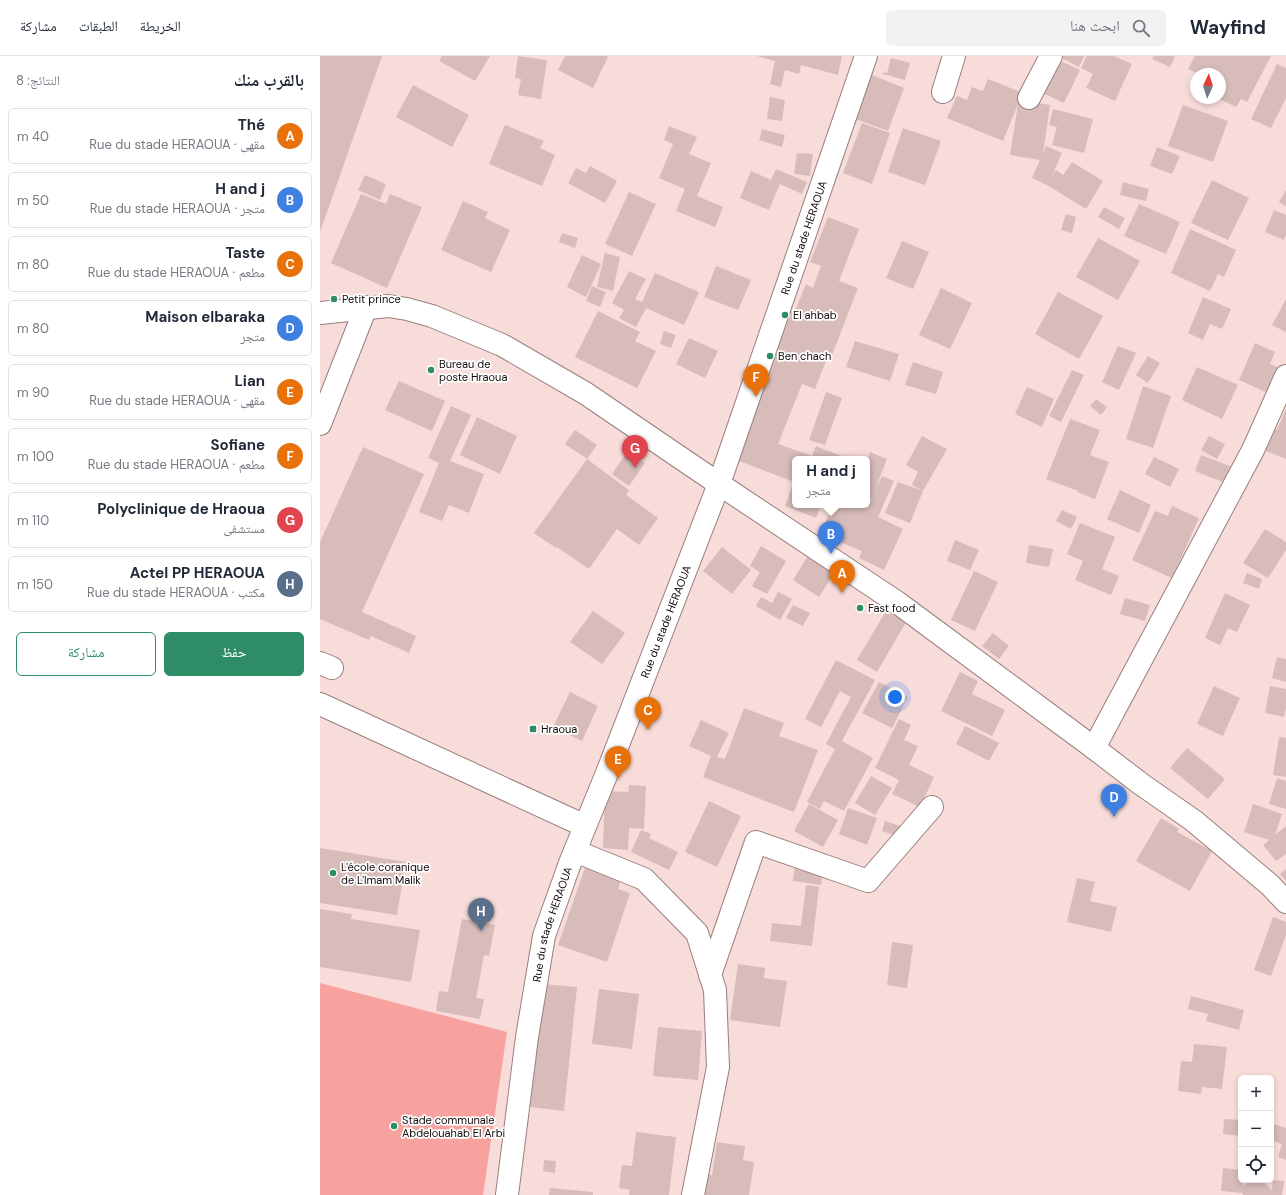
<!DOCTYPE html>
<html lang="ar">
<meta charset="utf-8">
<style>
body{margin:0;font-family:"DM Sans","Noto Naskh Arabic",sans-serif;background:#f2f2f3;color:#1f2937;direction:rtl}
.controls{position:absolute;right:12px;bottom:12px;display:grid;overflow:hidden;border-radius:6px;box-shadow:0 2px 6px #0003}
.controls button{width:36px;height:36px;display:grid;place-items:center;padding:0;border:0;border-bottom:1px solid #e0e1e3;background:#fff;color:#1f2937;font:20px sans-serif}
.compass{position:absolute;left:870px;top:12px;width:36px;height:36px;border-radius:50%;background:#fff;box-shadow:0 2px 6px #0003;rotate:4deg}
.you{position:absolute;left:575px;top:641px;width:14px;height:14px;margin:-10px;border:3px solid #fff;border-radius:50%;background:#1a73e8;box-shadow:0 0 0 6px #1a73e833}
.badge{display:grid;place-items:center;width:26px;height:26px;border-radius:50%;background:#2e8d66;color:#fff;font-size:13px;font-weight:700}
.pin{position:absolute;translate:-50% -33px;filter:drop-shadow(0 1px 2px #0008)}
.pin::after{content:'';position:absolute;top:21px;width:14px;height:12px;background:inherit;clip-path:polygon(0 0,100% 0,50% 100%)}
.popup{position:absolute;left:472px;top:400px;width:78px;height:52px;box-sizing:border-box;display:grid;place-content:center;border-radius:6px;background:#fff;filter:drop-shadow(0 1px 3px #0005);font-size:13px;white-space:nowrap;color:#747a83}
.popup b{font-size:15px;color:#1f2937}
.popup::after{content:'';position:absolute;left:50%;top:100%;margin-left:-8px;border:8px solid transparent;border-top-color:#fff}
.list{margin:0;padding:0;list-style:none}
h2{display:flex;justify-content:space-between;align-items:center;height:52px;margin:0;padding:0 16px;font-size:17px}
h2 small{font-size:13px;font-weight:400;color:#747a83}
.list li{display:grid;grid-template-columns:26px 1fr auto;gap:12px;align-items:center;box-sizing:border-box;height:56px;margin:0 8px 8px;padding:0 8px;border:1px solid #e0e1e3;border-radius:6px}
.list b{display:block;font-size:15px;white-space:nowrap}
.list p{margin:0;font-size:13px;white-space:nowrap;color:#747a83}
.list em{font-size:13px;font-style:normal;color:#747a83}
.actions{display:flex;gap:8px;padding:12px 16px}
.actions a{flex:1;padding:9px 0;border:1px solid #2e8d66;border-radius:6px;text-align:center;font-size:14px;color:#2e8d66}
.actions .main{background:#2e8d66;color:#fff}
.icon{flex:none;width:22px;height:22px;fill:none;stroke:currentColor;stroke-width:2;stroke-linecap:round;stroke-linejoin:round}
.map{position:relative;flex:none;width:966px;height:1139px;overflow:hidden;direction:ltr}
header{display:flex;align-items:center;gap:24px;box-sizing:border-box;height:56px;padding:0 20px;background:#fff;border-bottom:1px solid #e0e1e3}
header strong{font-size:19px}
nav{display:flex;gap:22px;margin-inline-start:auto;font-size:14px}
.search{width:280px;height:36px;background:#f2f2f3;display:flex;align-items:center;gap:10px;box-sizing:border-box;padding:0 14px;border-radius:6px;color:#747a83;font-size:15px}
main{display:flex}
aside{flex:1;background:#fff}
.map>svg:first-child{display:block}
.green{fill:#f7a29f}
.building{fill:#d7bcba}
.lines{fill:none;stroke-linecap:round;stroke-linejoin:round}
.minor-casing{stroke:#987f7d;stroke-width:24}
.minor{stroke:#fff;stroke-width:22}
.poi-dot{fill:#2e8d66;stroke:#fff;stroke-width:1.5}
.labels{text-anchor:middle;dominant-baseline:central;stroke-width:3.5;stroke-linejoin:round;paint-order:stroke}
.street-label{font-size:11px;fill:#120909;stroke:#fff}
.poi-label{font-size:11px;fill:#120909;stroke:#fff;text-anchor:start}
</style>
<header>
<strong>Wayfind</strong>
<div class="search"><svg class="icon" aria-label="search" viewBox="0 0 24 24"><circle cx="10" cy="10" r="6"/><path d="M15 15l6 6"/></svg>ابحث هنا</div>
<nav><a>الخريطة</a><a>الطبقات</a><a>مشاركة</a></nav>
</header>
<main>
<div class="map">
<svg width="966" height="1139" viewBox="0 0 966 1139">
<rect width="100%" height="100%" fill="#f8dcda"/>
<!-- green -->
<path class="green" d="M0,927L187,976L163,1139H0Z"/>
<!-- building -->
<g class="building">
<path d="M0,0H62L0,176Z"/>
<path d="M122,0H170L155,25L119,5Z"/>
<path d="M198,0L227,4L221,43L198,39L201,23L195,22Z"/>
<path d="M245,0H286L288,1L273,32L238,14Z"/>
<path d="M437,0H522L518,19L481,9L479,18L465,14L461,31L450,28L455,5Z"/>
<path d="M738,0H764L759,11Z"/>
<path d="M767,0H794L812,8L795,45L766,32L773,18L761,12Z"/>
<path d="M834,0H855L850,11L832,3Z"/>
<path d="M875,0H951L927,46L921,43L916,51L897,42H900V18H879L868,13Z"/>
<path d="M571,2L590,7L585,24L563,18L564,16L567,17Z"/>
<path d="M734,2L760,14L744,47L718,35Z"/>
<path d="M957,8L966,12V42L951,72L931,63Z"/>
<path d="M547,17L584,32L568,75L530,61Z"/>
<path d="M668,23L703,37L700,44L730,49L723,99L726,90L742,97L731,122L736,114L743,119L752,106L783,125L766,153L727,129L712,122L720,104L690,99L698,48L683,85L627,62L637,40L647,44L652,31L663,35Z"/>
<path d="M93,29L149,59L132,91L76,61Z"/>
<path d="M450,41L465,44L462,65L447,63Z"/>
<path d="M863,49L908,65L893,106L848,90Z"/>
<path d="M733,53L773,63L764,97L732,89L737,71L729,69Z"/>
<path d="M542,67L570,77L552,128L523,117Z"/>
<path d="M185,69L224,85L220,92L235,99L222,130L169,108Z"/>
<path d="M349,70L377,81L369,98L391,107L377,140L403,151L395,171L356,155L365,133L339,122L353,88L344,84Z"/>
<path d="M583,72L621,85L605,129L568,116Z"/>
<path d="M442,73L465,79L462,91L439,84Z"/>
<path d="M837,91L860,100L852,118L830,110Z"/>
<path d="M477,97L493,98L490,120L474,118Z"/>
<path d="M270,110L297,125L285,147L248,127L256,112L266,117Z"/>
<path d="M456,113L487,126L482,138L460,128L449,154L420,142L431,115L451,124Z"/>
<path d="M45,119L66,128L60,144L38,134Z"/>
<path d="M892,124L929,142L908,184L871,167Z"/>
<path d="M803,126L829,133L826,145L800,139Z"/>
<path d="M966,134V150L959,146Z"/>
<path d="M309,136L336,148L312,200L285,188Z"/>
<path d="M41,138L66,148L70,138L102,151L67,232L11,207Z"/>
<path d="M143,145L168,156L165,162L190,174L171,216L121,194Z"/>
<path d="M819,148L860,166L846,198L804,180Z"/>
<path d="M784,151L805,162L799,173L778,161Z"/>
<path d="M954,154L966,159V179L964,184L945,176Z"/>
<path d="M746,158L756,161L752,177L741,174Z"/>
<path d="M508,161L539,173L519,225L538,232L512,299L509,297L495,333L482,328L458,388L492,400L496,390L521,400L520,403H475V449H501L496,462L465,450L474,426L414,403L472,254L475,255L486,228L493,232L501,210L490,206Z"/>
<path d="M870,173L916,194L904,221L898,218L890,235L851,217Z"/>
<path d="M242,177L258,182L255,192L239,186Z"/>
<path d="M778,182L820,205L798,244L756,221Z"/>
<path d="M582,185L609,196L593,233L566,222Z"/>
<path d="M285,197L300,201L293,235L277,231Z"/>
<path d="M262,199L281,208L266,241L247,231Z"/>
<path d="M396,210L431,224L418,254L384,241Z"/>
<path d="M309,215L326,223L315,243L322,246L335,217L379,236L364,269L326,252L316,271L299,262L304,254L292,247Z"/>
<path d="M272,230L286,236L280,251L266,245Z"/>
<path d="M621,232L652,247L630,293L599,279Z"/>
<path d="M738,236L783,260L759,303L715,278Z"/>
<path d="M883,241L911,253L902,273L890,268L883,284L868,277Z"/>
<path d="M966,243V276L952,269Z"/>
<path d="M278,255L320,276L315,285L336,295L317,332L255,301Z"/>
<path d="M344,275L356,279L351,292L340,288Z"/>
<path d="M369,282L398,295L385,322L356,308Z"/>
<path d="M535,285L579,298L570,325L526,311Z"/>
<path d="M935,287L955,296L950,308L960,312L948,337L919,324Z"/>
<path d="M798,290L816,297L799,334L782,326Z"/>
<path d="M828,300L840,307L828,327L816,319Z"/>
<path d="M593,306L623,316L616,338L585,329Z"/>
<path d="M877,311L918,329L902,363L862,344Z"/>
<path d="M752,314L764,319L741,366L729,360Z"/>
<path d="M79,325L125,345L112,375L65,354Z"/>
<path d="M823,330L851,340L833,392L806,383Z"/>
<path d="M707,331L734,343L722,371L695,358Z"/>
<path d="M506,336L522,342L505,389L489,384Z"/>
<path d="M776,343L787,351L781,359L770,350Z"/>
<path d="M131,350L151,359L130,405L164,418L149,457L129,449L122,465L99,456L119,407L108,402Z"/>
<path d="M966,353V403L941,393L951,371L957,374Z"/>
<path d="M157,361L197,380L180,418L140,399Z"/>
<path d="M750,363L780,374L770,399L789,406L775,443L757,436L758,435L726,423Z"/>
<path d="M255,374L277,389L267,403L309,434L306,439L338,462L319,489L297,473L269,513L237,491L236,492L214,477L267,403L245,388Z"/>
<path d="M602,380L627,393L603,435L592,429L598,416L586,409Z"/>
<path d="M889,380L905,388L897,403L881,394Z"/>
<path d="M43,391L104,418L42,556L96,580L89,597L51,580L49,584L0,563V486Z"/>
<path d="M308,395L325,407L309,430L292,418Z"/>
<path d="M550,396L567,403L555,434L562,420L574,425L558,461L583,473L564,514L539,502L542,495L500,478L513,449H547V444L550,446L551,444L547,442V404Z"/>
<path d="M881,399L912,411L905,427L875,415Z"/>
<path d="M834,401L859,413L850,431L825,418Z"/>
<path d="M578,426L603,435L590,467L565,457Z"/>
<path d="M800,434L831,449L819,477L787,463Z"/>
<path d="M852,450L879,462L852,522L812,504L835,455L848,460Z"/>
<path d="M742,454L757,461L751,473L736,465Z"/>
<path d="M760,467L795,481L782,513L799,520L791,539L755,524L763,505L747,498Z"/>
<path d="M945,473L966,486V494L948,522L923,507Z"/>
<path d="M635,484L659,494L650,514L627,505Z"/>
<path d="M709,489L733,493L729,511L706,507Z"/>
<path d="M441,490L466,505L447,538L432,530L440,516L430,510Z"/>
<path d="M402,491L431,514L412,538L383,515Z"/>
<path d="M489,498L516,514L499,541L473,524Z"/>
<path d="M654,515L678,526L655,575L631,564Z"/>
<path d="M927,517L942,523L939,533L923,527Z"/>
<path d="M458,536L472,543L460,564L436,550L441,541L452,547Z"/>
<path d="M905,537L930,549L917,576L908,572L900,589L885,582Z"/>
<path d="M805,542L830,549L825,565L800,558Z"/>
<path d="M473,549L490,557L483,570L466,562Z"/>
<path d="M273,555L305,577L282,608L250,586Z"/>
<path d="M566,555L586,566L557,616L537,604Z"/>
<path d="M673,577L689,590L679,603L662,590Z"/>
<path d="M957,601L966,603V626L952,622Z"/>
<path d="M516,604L555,624L522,685L553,702L524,755L504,745L500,753L487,746L515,693L506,688L531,641L520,635L501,671L485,663Z"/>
<path d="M640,616L658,625L652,638L685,654L672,680L621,655Z"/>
<path d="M559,626L588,641L572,672L542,657Z"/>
<path d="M894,630L920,642L903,680L877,668Z"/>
<path d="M950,630L966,633V651L964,661L945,657Z"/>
<path d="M250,636L278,650L262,685L233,671Z"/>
<path d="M424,652L464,667L459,680L498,694L474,756L383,721L391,700L369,690L381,664L409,677L397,701L405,703Z"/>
<path d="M579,663L591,669L584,684L598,690L589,709L614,721L600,751L572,738L579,724L555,712Z"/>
<path d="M645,670L679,687L669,705L636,688Z"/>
<path d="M959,681L966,682V721L953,719Z"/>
<path d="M867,692L905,723L888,743L850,712Z"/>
<path d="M551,720L572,732L555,759L535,747Z"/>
<path d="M957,722L966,725V753L949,748Z"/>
<path d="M309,729L326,730L324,773L309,772L308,794L283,792L285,735L308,736Z"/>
<path d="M389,745L421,760L397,811L365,796Z"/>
<path d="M489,748L518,764L503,791L474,775Z"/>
<path d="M933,748L962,758L955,779L966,770V798L956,805L943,789L949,784L924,776Z"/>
<path d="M528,752L557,762L547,789L519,778Z"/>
<path d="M841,762L859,773L857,776L892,795L870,835L816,805Z"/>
<path d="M565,765L580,770L577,780L562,775Z"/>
<path d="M321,774L331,778L329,782L358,796L349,814L311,796Z"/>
<path d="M0,792L86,806L77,859L0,847Z"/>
<path d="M267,806L303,818L298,833L310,837L287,906L238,889Z"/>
<path d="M475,808L503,812L501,829L473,825Z"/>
<path d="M966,813V825L960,818Z"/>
<path d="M757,822L775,826L770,845L797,851L791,876L747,866Z"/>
<path d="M486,829L499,831L492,890L450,885L452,867L481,870Z"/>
<path d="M0,853L32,858L31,863L100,874L91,926L0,911Z"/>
<path d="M953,861L966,866V879L951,920L934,914Z"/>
<path d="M142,863L175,869L169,900L164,899L156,942L164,943L160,963L116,955L119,935L128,936Z"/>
<path d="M572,886L593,889L587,932L567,929Z"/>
<path d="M418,908L445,912L444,922L467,925L460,971L410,964Z"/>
<path d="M223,928L257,931L244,1055L210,1051Z"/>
<path d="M279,933L319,938L312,993L272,988Z"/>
<path d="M871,940L924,954L919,974L886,965L888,958L868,953Z"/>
<path d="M338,971L382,975L378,1024L333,1020Z"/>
<path d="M874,988L907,991L902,1033L882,1031L881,1038L858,1035L861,1005L872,1006Z"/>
<path d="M904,1063L921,1064V1080L903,1078Z"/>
<path d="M951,1067L966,1072V1104L958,1101L962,1088L951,1084Z"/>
<path d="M316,1076L356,1081L349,1139H309L310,1134L299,1132L302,1109L312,1110Z"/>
<path d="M397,1086L425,1090L423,1104L434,1106L429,1139H378L381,1118L392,1119Z"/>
<path d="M224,1104L236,1105L235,1117L223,1115Z"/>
<path d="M903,1112L921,1114V1124H924L923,1131L930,1124H941L952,1134L953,1124L964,1125L962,1139H923L922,1137L901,1135Z"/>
<path d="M230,1132L273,1136V1139H229Z"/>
</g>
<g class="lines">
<!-- minor casing -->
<g class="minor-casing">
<g id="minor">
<path d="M623,36L634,0"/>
<path d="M709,42L731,0"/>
<path d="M0,257L68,250L87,253L112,260L182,289L265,337L399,428L578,547L774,692L821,728L874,765L950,829L966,846"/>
<path d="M0,368L46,251"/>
<path d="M0,607L12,612"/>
<path d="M0,648L265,770"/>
<path d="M774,692L933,394L966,320"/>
<path d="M255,795L324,823L377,877L395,934L398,1011L373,1139"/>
<path d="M390,919L436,786L548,825L612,751"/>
<path id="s1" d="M187,1139L207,981L224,880L250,807L287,717L399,428L546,0"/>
</g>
</g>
<!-- minor -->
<use href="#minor" class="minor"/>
</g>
<!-- markers -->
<g class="poi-dot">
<circle cx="14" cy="243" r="4"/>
<circle cx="465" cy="259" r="4"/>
<circle cx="450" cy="300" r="4"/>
<circle cx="111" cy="314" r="4"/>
<circle cx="540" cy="552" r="4"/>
<rect x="209" y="669" width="8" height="8" rx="2"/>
<circle cx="13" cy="817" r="4"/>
<circle cx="74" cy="1070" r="4"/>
</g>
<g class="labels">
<!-- street labels -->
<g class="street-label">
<text stroke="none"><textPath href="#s1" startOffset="1007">Rue du stade HERAOUA</textPath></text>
<text stroke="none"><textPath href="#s1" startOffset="599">Rue du stade HERAOUA</textPath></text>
<text stroke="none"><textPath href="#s1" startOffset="275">Rue du stade HERAOUA</textPath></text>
</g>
<!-- poi labels -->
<g class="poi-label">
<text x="22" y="243">Petit prince</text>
<text x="473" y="259">El ahbab</text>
<text x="458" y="300">Ben chach</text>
<text x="119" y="308">Bureau de<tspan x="119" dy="13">poste Hraoua</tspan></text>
<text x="548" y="552">Fast food</text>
<text x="221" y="673">Hraoua</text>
<text x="21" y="811">L'école coranique<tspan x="21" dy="13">de L'Imam Malik</tspan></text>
<text x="82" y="1064">Stade communale<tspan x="82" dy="13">Abdelouahab El Arbi</tspan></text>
</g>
</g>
</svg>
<div class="controls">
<button>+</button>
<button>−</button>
<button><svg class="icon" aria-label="locate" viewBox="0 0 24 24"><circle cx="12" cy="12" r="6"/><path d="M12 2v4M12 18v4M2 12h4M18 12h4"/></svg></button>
</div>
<svg class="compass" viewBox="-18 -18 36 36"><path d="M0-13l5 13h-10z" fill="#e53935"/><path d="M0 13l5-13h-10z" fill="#747a83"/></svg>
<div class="you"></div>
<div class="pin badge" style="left:522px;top:537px;background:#e8710a">A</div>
<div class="pin badge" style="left:511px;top:498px;background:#3f7fe0">B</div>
<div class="popup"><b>H and j</b>متجر</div>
<div class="pin badge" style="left:328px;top:674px;background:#e8710a">C</div>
<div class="pin badge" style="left:794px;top:761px;background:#3f7fe0">D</div>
<div class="pin badge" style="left:298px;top:723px;background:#e8710a">E</div>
<div class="pin badge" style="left:436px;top:341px;background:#e8710a">F</div>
<div class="pin badge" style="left:315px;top:412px;background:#e0444e">G</div>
<div class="pin badge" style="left:161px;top:875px;background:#5c6f8a">H</div>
</div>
<aside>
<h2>بالقرب منك<small>النتائج: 8</small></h2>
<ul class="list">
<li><span class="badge" style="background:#e8710a">A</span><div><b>Thé</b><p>مقهى · Rue du stade HERAOUA</p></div><em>40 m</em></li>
<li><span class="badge" style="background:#3f7fe0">B</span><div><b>H and j</b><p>متجر · Rue du stade HERAOUA</p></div><em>50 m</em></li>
<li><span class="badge" style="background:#e8710a">C</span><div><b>Taste</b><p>مطعم · Rue du stade HERAOUA</p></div><em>80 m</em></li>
<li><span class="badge" style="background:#3f7fe0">D</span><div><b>Maison elbaraka</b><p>متجر</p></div><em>80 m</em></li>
<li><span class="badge" style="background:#e8710a">E</span><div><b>Lian</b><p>مقهى · Rue du stade HERAOUA</p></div><em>90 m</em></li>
<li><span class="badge" style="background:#e8710a">F</span><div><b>Sofiane</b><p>مطعم · Rue du stade HERAOUA</p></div><em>100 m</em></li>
<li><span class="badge" style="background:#e0444e">G</span><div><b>Polyclinique de Hraoua</b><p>مستشفى</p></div><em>110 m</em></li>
<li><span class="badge" style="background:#5c6f8a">H</span><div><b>Actel PP HERAOUA</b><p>مكتب · Rue du stade HERAOUA</p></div><em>150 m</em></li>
</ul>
<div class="actions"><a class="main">حفظ</a><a>مشاركة</a></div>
</aside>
</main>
